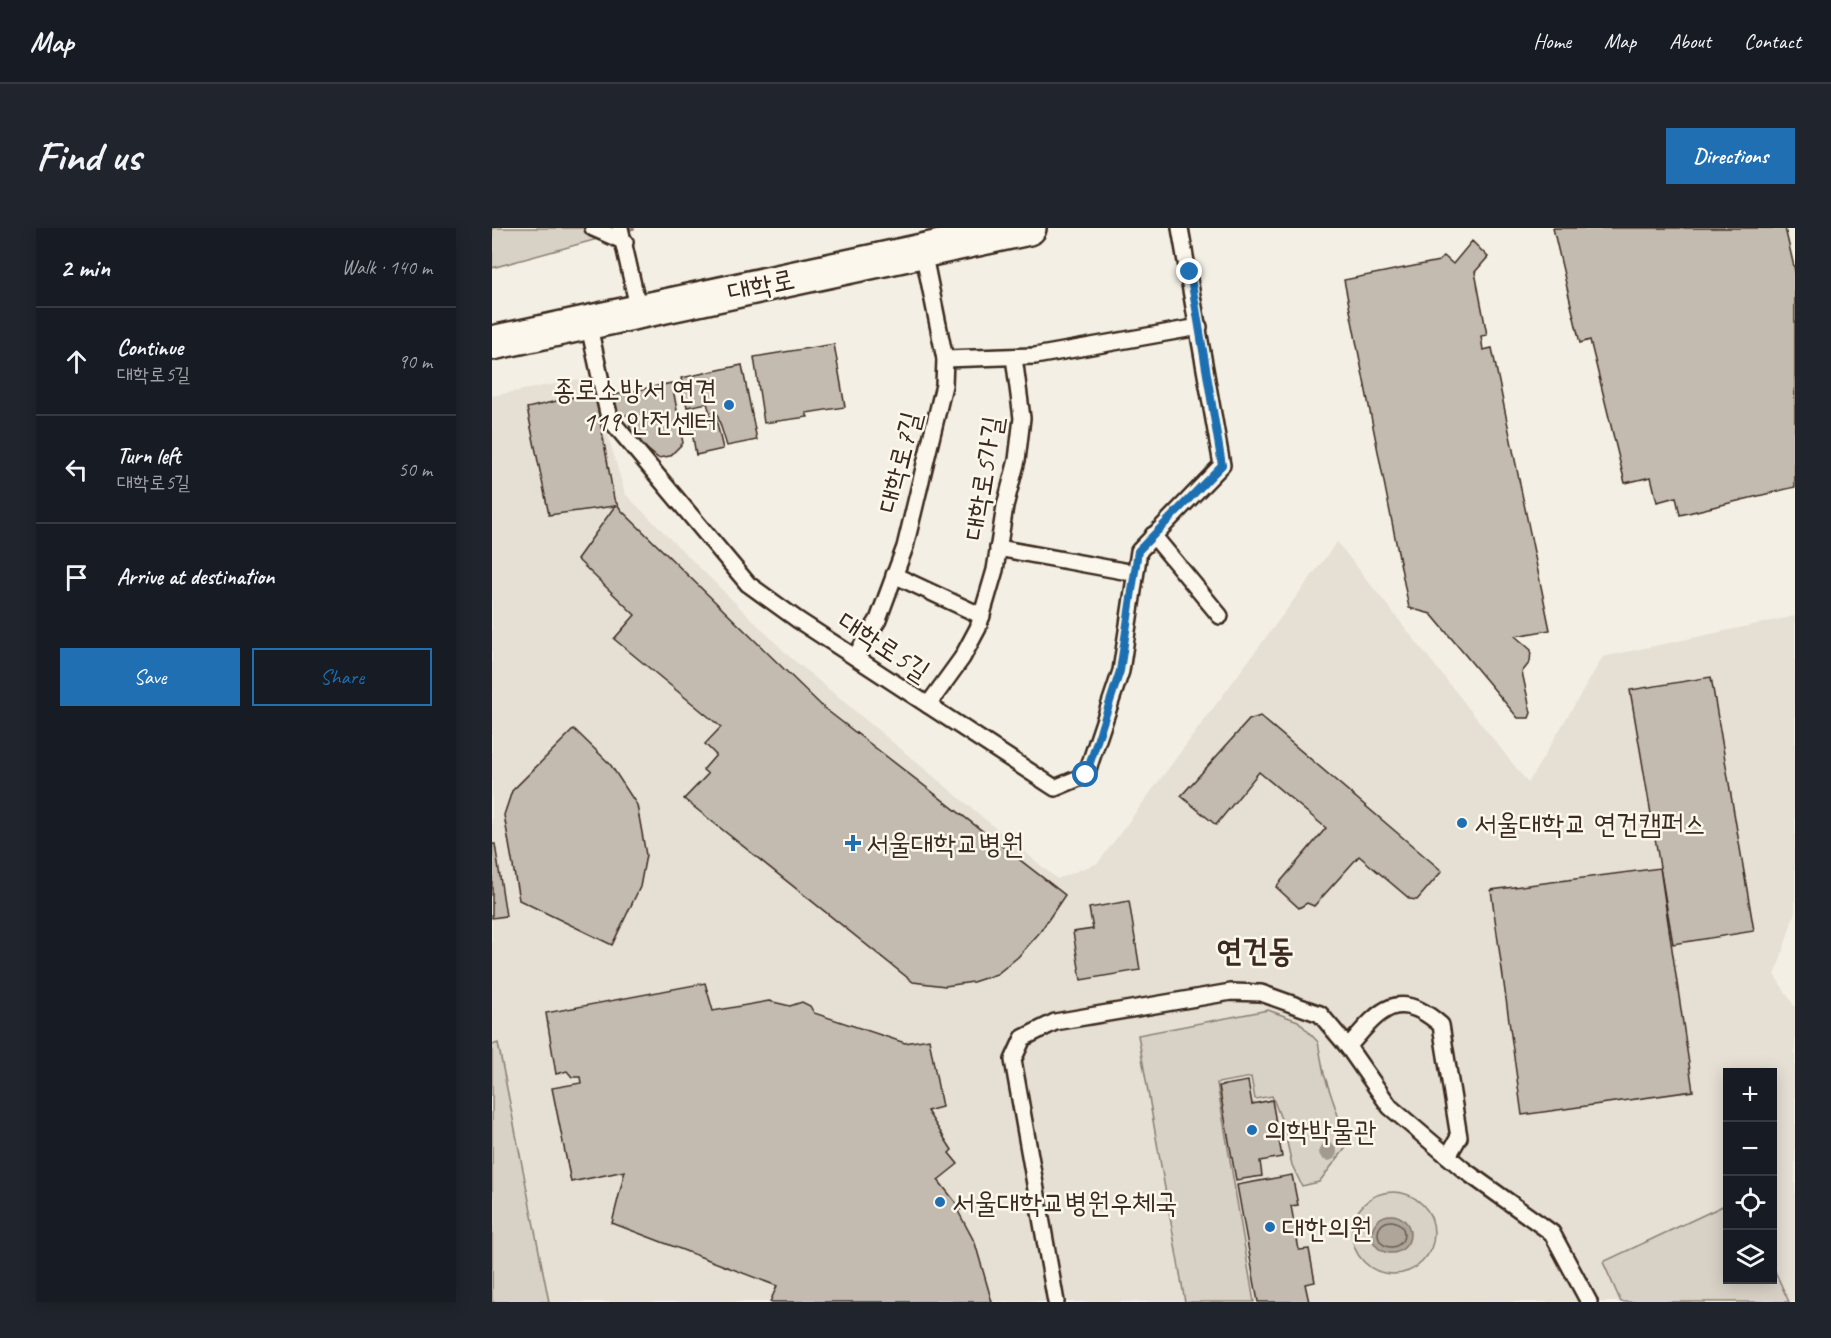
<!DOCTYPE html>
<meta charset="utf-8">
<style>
body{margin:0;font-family:Caveat,"Poor Story",sans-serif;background:#20242c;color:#f1f3f6}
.controls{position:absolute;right:18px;bottom:18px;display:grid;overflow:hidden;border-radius:0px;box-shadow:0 3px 15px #0003}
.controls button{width:54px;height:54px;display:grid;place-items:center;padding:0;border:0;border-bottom:2px solid #363941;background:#171b24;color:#f1f3f6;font:30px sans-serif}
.stop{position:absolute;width:18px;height:18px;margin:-14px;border:4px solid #1f6fb2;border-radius:50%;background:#fff}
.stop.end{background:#1f6fb2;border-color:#fff;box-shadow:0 2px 6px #0008}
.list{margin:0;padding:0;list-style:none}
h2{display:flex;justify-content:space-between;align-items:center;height:78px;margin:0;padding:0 24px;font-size:26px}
h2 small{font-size:20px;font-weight:400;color:#9ea1a6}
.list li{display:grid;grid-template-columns:39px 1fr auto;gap:18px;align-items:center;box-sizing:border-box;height:108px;padding:0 24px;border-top:2px solid #363941}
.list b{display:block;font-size:22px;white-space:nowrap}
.list p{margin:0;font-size:20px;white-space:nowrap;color:#9ea1a6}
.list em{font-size:20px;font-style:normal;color:#9ea1a6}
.actions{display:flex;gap:12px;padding:18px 24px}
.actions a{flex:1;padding:14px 0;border:2px solid #1f6fb2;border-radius:0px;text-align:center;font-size:21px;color:#1f6fb2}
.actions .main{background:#1f6fb2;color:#fff}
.icon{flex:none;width:33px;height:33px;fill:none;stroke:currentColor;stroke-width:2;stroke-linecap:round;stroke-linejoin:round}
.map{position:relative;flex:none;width:1303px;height:1074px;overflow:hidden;border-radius:0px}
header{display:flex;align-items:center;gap:36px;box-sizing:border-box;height:84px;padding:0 30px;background:#171b24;border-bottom:2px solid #363941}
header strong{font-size:28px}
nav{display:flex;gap:33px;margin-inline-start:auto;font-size:21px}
.intro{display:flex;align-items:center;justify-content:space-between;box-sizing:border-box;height:144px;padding:0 36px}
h1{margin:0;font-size:42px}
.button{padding:15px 27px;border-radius:0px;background:#1f6fb2;color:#fff;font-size:21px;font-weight:700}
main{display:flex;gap:36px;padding:0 36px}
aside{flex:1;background:#171b24;border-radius:0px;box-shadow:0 3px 15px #0003}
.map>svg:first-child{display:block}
.built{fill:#e5dfd4;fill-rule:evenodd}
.green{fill:#d8d1c6;stroke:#8a7e72;stroke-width:1.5}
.water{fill:#afa69a;stroke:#817468;stroke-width:1.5}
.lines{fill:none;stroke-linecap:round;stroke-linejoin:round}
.shore{stroke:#695c50;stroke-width:1.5}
.building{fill:#c3bbb0;stroke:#3b2a1e;stroke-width:1.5}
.lane-casing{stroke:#3b2a1e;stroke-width:20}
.primary-casing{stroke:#3b2a1e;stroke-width:38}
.lane{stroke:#fbf7ec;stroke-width:15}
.primary{stroke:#fbf7ec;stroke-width:33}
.tree{fill:#a39a8e}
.route{stroke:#1f6fb2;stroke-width:8}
.poi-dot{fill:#1f6fb2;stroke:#fbf7ec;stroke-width:2}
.labels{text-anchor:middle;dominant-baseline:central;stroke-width:5;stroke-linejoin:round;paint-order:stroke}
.street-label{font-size:28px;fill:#3b2a1e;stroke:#fbf7ec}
.poi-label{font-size:28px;fill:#3b2a1e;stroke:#fbf7ec;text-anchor:start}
.quarter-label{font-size:32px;font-weight:bold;fill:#3b2a1e;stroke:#fbf7ec}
</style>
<header>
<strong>Map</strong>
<nav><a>Home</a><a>Map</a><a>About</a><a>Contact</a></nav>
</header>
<div class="intro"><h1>Find us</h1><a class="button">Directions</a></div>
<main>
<aside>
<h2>2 min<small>Walk · 140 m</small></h2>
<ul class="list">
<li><svg class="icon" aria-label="ahead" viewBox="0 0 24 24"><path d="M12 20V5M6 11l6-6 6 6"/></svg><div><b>Continue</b><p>대학로5길</p></div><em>90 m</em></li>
<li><svg class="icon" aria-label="left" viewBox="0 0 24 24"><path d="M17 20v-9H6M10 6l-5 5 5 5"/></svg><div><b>Turn left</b><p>대학로5길</p></div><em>50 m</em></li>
<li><svg class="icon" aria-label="arrive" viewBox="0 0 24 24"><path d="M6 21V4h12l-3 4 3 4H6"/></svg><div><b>Arrive at destination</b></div></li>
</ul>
<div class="actions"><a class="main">Save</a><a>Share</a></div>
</aside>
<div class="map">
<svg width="1303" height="1074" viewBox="0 0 1303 1074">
<rect width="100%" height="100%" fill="#f3efe4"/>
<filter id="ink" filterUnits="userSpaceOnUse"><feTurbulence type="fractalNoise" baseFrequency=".0167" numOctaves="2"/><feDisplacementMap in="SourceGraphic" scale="12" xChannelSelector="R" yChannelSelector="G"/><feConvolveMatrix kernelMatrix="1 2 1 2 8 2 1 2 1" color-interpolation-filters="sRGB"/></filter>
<g filter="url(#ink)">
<!-- built -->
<path class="built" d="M99,149L133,266L298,429L565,651L606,635L845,314L1036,555L1111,429L1303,388V684L1283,748L1303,779V1074H0V168ZM1236,844H1280V1052H1236Z"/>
<!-- green -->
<g class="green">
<path d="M0,0H142V1L0,40Z"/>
<path d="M776,782L806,793L826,814L832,846L856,917L827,954L810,958L800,937L791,896L780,868L763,871L759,849L725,855L762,1074H693L646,807Z"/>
<path d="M6,815L57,1074H0V817Z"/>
<circle cx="901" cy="1005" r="41"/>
<path d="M1235,976L1236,1052H1280L1281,1039L1297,1074H1129L1111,1034Z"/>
</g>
<!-- water -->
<circle class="water" cx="899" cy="1006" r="19"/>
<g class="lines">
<!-- shore -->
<circle class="shore" cx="899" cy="1006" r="13"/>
</g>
<!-- building -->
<g class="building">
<path d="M1061,0H1293L1303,43V259L1188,287L1184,269L1165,274L1159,249L1133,255L1098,112L1088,115Z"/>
<path d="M980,13L996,29L983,44L995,107L989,108L991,122L1000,120L1058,402L1023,408L1039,422L1038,434L1030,444L1039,485L1037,490H1026L939,386L917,380L852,52L947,33L952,28L961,36Z"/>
<path d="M342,116L353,179L314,185L316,189L272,195L262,129Z"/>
<path d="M250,137L265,212L235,218L224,183L218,185L215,175L195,179L189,150Z"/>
<path d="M180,155L191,215L178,228L166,230L149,216L148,208L140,210L136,187L127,188L122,167Z"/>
<path d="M103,164L122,271L129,282L332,480L573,667L548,704L526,729L505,746L481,754L453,758L421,754L192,571L216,546L211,542L224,527L213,516L229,499L122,411L143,387L85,331L123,278L57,287L35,180Z"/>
<path d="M223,187L231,221L204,227L198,192Z"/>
<path d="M1219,449L1262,703L1181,716L1138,462Z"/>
<path d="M768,488L950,643L925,672L918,671L867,628L822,678L815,675L807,680L784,659L834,600L767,544L724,597L689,568L757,492Z"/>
<path d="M82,501L118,536L145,577L154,627L148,659L120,717L27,672L12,587L20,563Z"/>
<path d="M0,616H3L14,688L0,690Z"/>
<path d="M1168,640L1201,863L1030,887L999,662Z"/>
<path d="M637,673L648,742L589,752L581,704L601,701L597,680Z"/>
<path d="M213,755L221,783L277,773L298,778L310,774L318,778L322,785L413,815L437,811L450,879L435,883L460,922L457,925L466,936L446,952L469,981L466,983L483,1015L500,1074H278L285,1058L120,995L133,943L79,954L60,860L89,855L88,849H80L75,843L64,846L54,785Z"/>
<path d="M756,853L760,876L780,872L790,929L768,933L770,948L744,952L727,858Z"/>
<path d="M800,947L806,977L799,978L807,1022L817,1021L823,1054L813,1056L817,1074H766L745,957Z"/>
</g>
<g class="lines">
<!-- lane casing -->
<g class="lane-casing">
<g id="lane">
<path d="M101,0L133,14"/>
<path d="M128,0L147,83"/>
<path d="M96,94L117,190L256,356L306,392L563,560L594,547L629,443L647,323L730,237L688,0"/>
<path d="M453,131L543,128L707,99"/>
<path d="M661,307L728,388"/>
<path d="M506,320L642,345"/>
<path d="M402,347L490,388"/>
<path d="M363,429L386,392L413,319L452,157L453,131L431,23"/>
<path d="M436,477L470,430L486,400L503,342L513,278L525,232L530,190L522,129"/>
<path d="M856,819C887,783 905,758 949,797L967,909L956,928"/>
<path d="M564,1074L521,832L531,810L563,794L739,764L769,765L828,786L856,819L898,879L972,942L1060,1005L1097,1074"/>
</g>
</g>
<!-- primary casing -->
<g class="primary-casing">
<path id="primary" d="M0,115L537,0"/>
</g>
<!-- lane -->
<use href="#lane" class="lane"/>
<!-- primary -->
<use href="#primary" class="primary"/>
</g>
<!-- trees -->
<circle class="tree" cx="836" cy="924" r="9"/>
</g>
<g class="lines" filter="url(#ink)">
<!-- route -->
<path class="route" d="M594,547L628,443L646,323L730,237L698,44"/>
</g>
<!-- markers -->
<g class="poi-dot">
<circle cx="237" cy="177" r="6"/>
<circle cx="970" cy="595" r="6"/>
<path d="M358 606h6v6h6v6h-6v6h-6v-6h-6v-6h6z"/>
<circle cx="760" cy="902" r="6"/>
<circle cx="448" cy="974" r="6"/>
<circle cx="778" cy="999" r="6"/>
</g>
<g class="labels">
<!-- street labels -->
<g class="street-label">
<text transform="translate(269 57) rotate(-12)">대학로</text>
<text transform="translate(407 234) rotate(-76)">대학로7길</text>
<text transform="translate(491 250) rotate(-81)">대학로5가길</text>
<text transform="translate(392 418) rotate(33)">대학로5길</text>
</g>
<!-- poi labels -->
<g class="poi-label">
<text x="225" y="161" text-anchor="end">종로소방서 연견<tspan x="225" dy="32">119 안전센터</tspan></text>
<text x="982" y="595">서울대학교 연건캠퍼스</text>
<text x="374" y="615">서울대학교병원</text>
<text x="772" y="902">의학박물관</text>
<text x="460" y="974">서울대학교병원우체국</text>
<text x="790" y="999">대한의원</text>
</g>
<!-- quarter labels -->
<g class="quarter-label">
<text x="763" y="722">연건동</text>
</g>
</g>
</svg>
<div class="controls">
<button>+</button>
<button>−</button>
<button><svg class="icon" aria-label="locate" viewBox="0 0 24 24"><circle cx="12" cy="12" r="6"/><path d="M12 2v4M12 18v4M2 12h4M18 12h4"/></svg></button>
<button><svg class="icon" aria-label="layers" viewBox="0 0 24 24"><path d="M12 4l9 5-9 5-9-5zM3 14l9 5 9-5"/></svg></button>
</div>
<div class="stop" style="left:594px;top:547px"></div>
<div class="stop end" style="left:698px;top:44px"></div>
</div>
</main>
